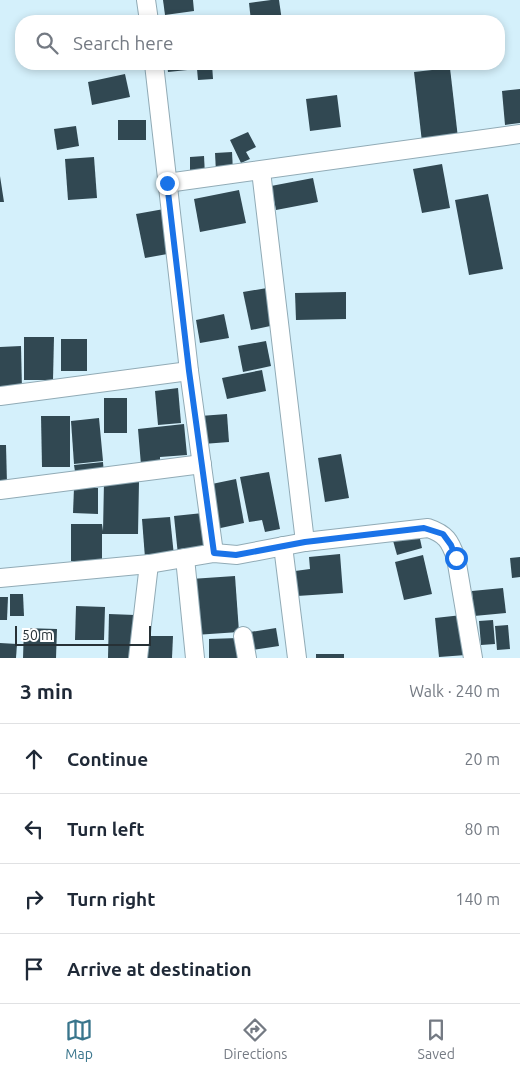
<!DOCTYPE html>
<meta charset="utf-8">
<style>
body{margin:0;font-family:Ubuntu,sans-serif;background:#f2f2f3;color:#1f2937}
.scale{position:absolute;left:15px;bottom:12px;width:136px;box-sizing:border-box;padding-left:5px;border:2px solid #273136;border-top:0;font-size:14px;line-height:18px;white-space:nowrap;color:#273136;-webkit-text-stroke:4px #fff;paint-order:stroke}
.stop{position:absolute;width:15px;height:15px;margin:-11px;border:4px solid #1a73e8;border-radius:50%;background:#fff}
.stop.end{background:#1a73e8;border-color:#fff;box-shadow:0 1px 5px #0008}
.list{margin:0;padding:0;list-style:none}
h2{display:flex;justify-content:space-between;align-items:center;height:65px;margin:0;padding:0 20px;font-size:21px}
h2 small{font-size:16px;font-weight:400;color:#747a83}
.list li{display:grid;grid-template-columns:32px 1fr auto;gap:15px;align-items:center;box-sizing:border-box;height:70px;padding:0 20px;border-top:1px solid #e0e1e3}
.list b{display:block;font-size:19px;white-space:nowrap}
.list em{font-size:16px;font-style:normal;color:#747a83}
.icon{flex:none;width:28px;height:28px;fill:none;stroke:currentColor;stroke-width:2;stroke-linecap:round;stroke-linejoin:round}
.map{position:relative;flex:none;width:520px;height:658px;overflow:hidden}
.search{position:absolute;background:#fff;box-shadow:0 2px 8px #0003;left:15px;right:15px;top:15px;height:55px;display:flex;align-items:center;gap:12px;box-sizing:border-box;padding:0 18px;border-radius:20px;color:#747a83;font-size:19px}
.sheet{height:345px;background:#fff}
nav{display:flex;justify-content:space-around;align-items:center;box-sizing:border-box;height:70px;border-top:1px solid #e0e1e3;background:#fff;font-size:14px;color:#747a83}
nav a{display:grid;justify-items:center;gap:2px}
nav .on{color:#39758c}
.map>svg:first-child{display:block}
.building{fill:#314852}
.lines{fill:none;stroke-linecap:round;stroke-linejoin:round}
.minor-casing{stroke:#91abb6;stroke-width:20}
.minor{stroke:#fff;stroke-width:18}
.route{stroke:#1a73e8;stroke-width:6}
</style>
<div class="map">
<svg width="520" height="658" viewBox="0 0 520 658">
<rect width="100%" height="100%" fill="#d4f0fb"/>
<!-- building -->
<g class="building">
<path d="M163,0H193L194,11L165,15Z"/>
<path d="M271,0H279L282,21H251L249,3Z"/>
<path d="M203,18V21H161V20Z"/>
<path d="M167,64H212L213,79L198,80L197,69L168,72Z"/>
<path d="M450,68L458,138L422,142L414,72Z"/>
<path d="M125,74L130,97L92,105L88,82Z"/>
<path d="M520,89V123L505,125L502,91Z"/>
<path d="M337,95L341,127L310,131L306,99Z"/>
<rect x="118" y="120" width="28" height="20"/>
<path d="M76,126L79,146L57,150L54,129Z"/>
<path d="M248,132L256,147L246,152L250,159L241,163L230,140Z"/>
<path d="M232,152L233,171L216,172L215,153Z"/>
<path d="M204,156L205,175L190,176V157Z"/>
<path d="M94,157L97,198L68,200L65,159Z"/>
<path d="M442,164L450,208L422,213L413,169Z"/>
<path d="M0,176L4,202H0Z"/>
<path d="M313,178L318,202L276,210L271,186Z"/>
<path d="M239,190L246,223L200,232L194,199Z"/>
<path d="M488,194L503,269L469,275L455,200Z"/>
<path d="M164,209L173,253L145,258L136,214Z"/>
<path d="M267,288L275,325L251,330L243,292Z"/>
<path d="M346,292V319L296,320L295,293Z"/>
<path d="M224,314L229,338L200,343L196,320Z"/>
<path d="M24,337H54L53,380H24Z"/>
<rect x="61" y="339" width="26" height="32"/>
<path d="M266,341L271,366L243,372L238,346Z"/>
<path d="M21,346L22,390L0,391V347Z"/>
<path d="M262,370L266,391L227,399L222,378Z"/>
<path d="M178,388L181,423L158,425L155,391Z"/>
<rect x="104" y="398" width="23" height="35"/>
<path d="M227,414L229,442L203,444L200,416Z"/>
<path d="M41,416H70V467H42Z"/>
<path d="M99,418L103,461L74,464L71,421Z"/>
<path d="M184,424L187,455L160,457V464L141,465L138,429Z"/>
<path d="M0,445H6L7,484H0Z"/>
<path d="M341,454L349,498L325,502L318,458Z"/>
<path d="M103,462L104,475L76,478L74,465Z"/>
<path d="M269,472L280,529L265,532L262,520L249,522L240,477Z"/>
<path d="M236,479L244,523L216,529L207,485Z"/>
<path d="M104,482H139L138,534H102V561H71V524H102L103,531Z"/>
<path d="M74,488H98V514L73,513Z"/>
<path d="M203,513L207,552L178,555L174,516Z"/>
<path d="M170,517L174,556L145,558L142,519Z"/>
<path d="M418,530L422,548L397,555L392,537Z"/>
<path d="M340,554L343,593L297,596L295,571L310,569L309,557Z"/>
<path d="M423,555L432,594L404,600L395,562Z"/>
<path d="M520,557V577L512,578L510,558Z"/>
<path d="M235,576L239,632L195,635L191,579Z"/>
<path d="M503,588L506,613L474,616L472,591Z"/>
<path d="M10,594H23L24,616H10Z"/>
<path d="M0,597H8L7,620H0Z"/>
<path d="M76,606L105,607L104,640H75Z"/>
<path d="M109,614L135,615L134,658H108Z"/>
<path d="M462,615L466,655L439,657L435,618Z"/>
<path d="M493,620L495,644L481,645L479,621Z"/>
<path d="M508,625L510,649L497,650L495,626Z"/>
<path d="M24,628L57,629L56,658H23Z"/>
<path d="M276,628L279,646L252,650L250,632Z"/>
<path d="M144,636H173L172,658H143Z"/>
<path d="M238,638V658H209V639Z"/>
<path d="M0,643L17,644L16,658H0Z"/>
<rect x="316" y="654" width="28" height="4"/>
</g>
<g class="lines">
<!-- minor casing -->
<g class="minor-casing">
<g id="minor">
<path d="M146,0L149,21"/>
<path d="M154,64L189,371L214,553"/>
<path d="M261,171L305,542"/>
<path d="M167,183L520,134"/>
<path d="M0,396L189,371"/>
<path d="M0,490L202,464"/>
<path d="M283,546L297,658"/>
<path d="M185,558L195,658"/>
<path d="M0,578L149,564L214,553L237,555L305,542L428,528C446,534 450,541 456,558L473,658"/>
<path d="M243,636L247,658"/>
<path d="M138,658L149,564"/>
</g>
</g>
<!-- minor -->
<use href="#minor" class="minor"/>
</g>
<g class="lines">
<!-- route -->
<path class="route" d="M167,183L189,371L214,553L236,555L305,542L424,528L443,534L451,545L456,558"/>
</g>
</svg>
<div class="scale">50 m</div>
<div class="stop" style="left:456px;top:558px"></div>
<div class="stop end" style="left:167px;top:183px"></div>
<div class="search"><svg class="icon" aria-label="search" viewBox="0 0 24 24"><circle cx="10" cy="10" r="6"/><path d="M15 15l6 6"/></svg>Search here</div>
</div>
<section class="sheet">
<h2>3 min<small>Walk · 240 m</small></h2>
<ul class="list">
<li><svg class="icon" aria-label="ahead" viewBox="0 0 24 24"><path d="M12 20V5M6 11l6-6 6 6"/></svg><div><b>Continue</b></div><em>20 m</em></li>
<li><svg class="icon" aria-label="left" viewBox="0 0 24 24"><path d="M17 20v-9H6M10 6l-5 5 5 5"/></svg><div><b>Turn left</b></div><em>80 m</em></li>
<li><svg class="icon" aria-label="right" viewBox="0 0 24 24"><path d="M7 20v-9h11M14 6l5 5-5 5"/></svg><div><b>Turn right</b></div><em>140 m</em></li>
<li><svg class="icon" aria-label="arrive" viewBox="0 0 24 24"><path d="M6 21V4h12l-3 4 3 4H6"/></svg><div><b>Arrive at destination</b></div></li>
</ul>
</section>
<nav>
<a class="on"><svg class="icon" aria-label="map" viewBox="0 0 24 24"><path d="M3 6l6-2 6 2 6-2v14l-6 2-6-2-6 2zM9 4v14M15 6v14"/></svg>Map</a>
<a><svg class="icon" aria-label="directions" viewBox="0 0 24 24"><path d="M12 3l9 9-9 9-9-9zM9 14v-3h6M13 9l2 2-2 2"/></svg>Directions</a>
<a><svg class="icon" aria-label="saved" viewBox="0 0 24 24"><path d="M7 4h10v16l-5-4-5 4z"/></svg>Saved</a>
</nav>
